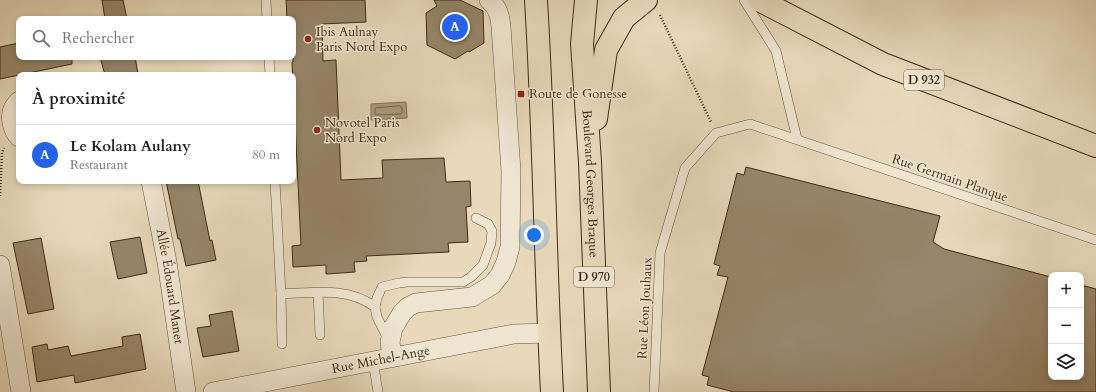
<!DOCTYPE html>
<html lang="fr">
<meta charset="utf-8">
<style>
body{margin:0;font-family:Cardo,serif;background:#f6f6f6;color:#202124}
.controls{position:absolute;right:12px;bottom:12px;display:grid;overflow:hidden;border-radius:8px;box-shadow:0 2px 6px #0003}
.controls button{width:36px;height:36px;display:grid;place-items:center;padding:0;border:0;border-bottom:1px solid #e0e0e0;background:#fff;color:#202124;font:20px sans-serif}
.you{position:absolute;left:534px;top:235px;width:14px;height:14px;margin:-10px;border:3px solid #fff;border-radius:50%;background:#1a73e8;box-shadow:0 0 0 6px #1a73e833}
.badge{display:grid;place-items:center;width:26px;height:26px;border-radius:50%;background:#2563eb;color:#fff;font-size:13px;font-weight:700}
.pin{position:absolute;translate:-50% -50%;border:2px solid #fff;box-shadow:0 1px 4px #0006}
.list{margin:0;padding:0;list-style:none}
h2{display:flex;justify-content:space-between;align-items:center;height:52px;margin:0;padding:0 16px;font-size:17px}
h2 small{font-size:13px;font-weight:400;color:#757577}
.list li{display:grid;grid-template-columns:26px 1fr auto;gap:12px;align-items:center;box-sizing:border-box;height:60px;padding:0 16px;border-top:1px solid #e0e0e0}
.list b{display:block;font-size:15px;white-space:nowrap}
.list p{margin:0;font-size:13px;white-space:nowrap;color:#757577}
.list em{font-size:13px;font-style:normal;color:#757577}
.icon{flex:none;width:22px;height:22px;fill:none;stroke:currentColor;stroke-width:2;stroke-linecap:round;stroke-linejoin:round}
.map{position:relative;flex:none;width:1096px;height:392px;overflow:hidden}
.search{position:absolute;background:#fff;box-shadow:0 2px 6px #0003;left:16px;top:16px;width:280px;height:44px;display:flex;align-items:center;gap:10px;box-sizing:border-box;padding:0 14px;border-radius:8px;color:#757577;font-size:15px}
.panel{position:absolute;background:#fff;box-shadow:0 2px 6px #0003;left:16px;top:72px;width:280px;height:112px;border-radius:8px}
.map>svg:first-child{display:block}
.water{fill:#ae9e81;stroke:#827055}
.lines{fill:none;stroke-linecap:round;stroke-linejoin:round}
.shore{stroke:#77644a;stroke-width:1}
.building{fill:#978569;stroke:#402b12}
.lane-casing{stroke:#6a563c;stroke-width:10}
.street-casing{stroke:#6a563c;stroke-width:20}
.primary-casing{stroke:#402b12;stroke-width:24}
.path{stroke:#402b12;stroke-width:2.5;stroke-dasharray:1 2;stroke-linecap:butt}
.lane{stroke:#efe6d2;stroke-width:9}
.street{stroke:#efe6d2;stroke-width:19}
.primary{stroke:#e7d9ba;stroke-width:22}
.poi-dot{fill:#8f2418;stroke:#efe6d2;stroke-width:1.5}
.labels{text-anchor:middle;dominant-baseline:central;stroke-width:3;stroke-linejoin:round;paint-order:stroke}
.shield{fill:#efe6d2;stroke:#74634c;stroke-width:1}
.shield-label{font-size:12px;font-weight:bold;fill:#402b12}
.poi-label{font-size:13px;fill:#402b12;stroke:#efe6d2;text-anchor:start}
.street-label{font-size:13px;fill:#402b12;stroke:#efe6d2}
</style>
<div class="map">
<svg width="1096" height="392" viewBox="0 0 1096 392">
<rect width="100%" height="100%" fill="#e7d9ba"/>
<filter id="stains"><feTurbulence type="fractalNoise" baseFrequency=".005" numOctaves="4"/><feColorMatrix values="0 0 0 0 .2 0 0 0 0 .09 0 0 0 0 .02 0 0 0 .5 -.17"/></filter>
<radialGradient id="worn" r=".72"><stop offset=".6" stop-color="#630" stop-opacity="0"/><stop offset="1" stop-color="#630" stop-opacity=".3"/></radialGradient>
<!-- water -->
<path class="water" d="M406,102L407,118L371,120V104Z"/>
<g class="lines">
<!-- shore -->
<path class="shore" d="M400,106L402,108V113L401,114L377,115L375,114V109L376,108Z"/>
</g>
<!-- building -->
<g class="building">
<path d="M102,0H123L127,19H105Z"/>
<path d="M286,0H365L366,22L322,24L323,61L336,60L341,180L383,178L382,160L444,158L446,182L470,181L471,206L466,207L468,242L448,243L449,252L366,256L367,261L354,262L355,272L326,274V265L293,267L292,246L301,245L292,62H293V19H287Z"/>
<path d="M434,0H460L483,11L484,43L469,52L468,51L455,59L427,45L426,13L437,6Z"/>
<path d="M19,43V57H72V64L0,79V47Z"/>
<path d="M100,57H135L138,74L130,75H105Z"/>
<path d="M746,167L940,216L933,242L944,249L1051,277V377H1081V285L1096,289V392H734L707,385L709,377L702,375L728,277L717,275L720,266L714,264L737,173L744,175Z"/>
<path d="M166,181H198L210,241L212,240L216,260L186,266L180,239H178Z"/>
<path d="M140,237L147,273L118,279L110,242Z"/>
<path d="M41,238L54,309L28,314L13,243Z"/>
<path d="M232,311L239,351L203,357L197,328L211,326L209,315Z"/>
<path d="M140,334L146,369L75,383L74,375L37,382L32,347L47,344L48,350L68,346L71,356L123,346L122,337Z"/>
</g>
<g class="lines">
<!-- lane casing -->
<g class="lane-casing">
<g id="lane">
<path d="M266,0L267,19"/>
<path d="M744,0L776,51L797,139"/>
<path d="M269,57L270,75"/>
<path d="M275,181L281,294L282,344"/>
<path d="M318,293L320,335"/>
<path d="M281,294C313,293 348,286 375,307L377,317L388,339"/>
<path d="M375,307L377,298L382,287L399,283L407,282H463L471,277L483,265L491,243L492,231L488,224L476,218"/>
<path d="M373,361L378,392"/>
<path d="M654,392L660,253L685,168L716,133L750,124L1096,240"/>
</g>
</g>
<!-- street casing -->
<g class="street-casing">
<g id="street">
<path d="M19,101C17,103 14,106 13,109C9,117 13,131 19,137"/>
<path id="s1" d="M151,181L167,262L186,392"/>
<path d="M0,265L21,392"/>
<path d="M392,357L390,342L393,328L402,313L408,307L416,303L472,297L492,285L500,275L506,262L510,247L511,171L501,27C500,16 498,7 489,0"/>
<path id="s2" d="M213,392L514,334L549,333"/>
</g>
</g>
<!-- primary casing -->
<g class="primary-casing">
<g id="primary">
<path d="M536,0C544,131 545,261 552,392"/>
<path id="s3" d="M586,0L582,44L590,162L599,392"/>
<path d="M759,0L883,64L1096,146"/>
<path d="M596,119L606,50L624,18L646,0"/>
</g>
</g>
<!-- path -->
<g class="path">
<path d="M660,15L711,122"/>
<path d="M0,196L2,153L4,148"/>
</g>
<!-- lane -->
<use href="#lane" class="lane"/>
<!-- street -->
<use href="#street" class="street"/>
<!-- primary -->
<use href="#primary" class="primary"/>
</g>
<!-- markers -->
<g class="poi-dot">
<circle cx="308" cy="39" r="4"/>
<rect x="517" y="90" width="8" height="8" rx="2"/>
<circle cx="317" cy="130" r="4"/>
</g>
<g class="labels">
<!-- shield labels -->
<g class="shield">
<rect x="904" y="70" width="40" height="20" rx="3"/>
<rect x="574" y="267" width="40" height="20" rx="3"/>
</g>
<g class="shield-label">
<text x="924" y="80">D 932</text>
<text x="594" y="277">D 970</text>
</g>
<!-- poi labels -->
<g class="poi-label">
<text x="316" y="32">Ibis Aulnay<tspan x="316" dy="15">Paris Nord Expo</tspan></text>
<text x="529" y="94">Route de Gonesse</text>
<text x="325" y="123">Novotel Paris<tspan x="325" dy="15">Nord Expo</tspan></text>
</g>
<!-- street labels -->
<g class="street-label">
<text transform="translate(950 178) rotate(19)">Rue Germain Planque</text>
<text stroke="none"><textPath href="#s3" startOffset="184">Boulevard Georges Braque</textPath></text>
<text stroke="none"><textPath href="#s1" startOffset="107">Allée Édouard Manet</textPath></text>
<text transform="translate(645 308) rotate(-87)">Rue Léon Jouhaux</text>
<text stroke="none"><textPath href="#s2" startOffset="171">Rue Michel-Ange</textPath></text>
</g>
</g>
<rect width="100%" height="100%" filter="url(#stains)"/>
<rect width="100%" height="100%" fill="url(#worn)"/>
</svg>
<div class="controls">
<button>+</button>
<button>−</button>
<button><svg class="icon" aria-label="layers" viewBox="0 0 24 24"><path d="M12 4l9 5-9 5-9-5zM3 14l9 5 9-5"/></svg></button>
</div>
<div class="you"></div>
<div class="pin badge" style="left:455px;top:27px">A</div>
<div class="search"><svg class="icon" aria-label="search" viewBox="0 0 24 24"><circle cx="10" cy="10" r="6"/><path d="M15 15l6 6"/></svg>Rechercher</div>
<section class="panel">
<h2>À proximité<small></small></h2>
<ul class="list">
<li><span class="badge">A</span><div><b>Le Kolam Aulany</b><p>Restaurant</p></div><em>80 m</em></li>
</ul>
</section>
</div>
